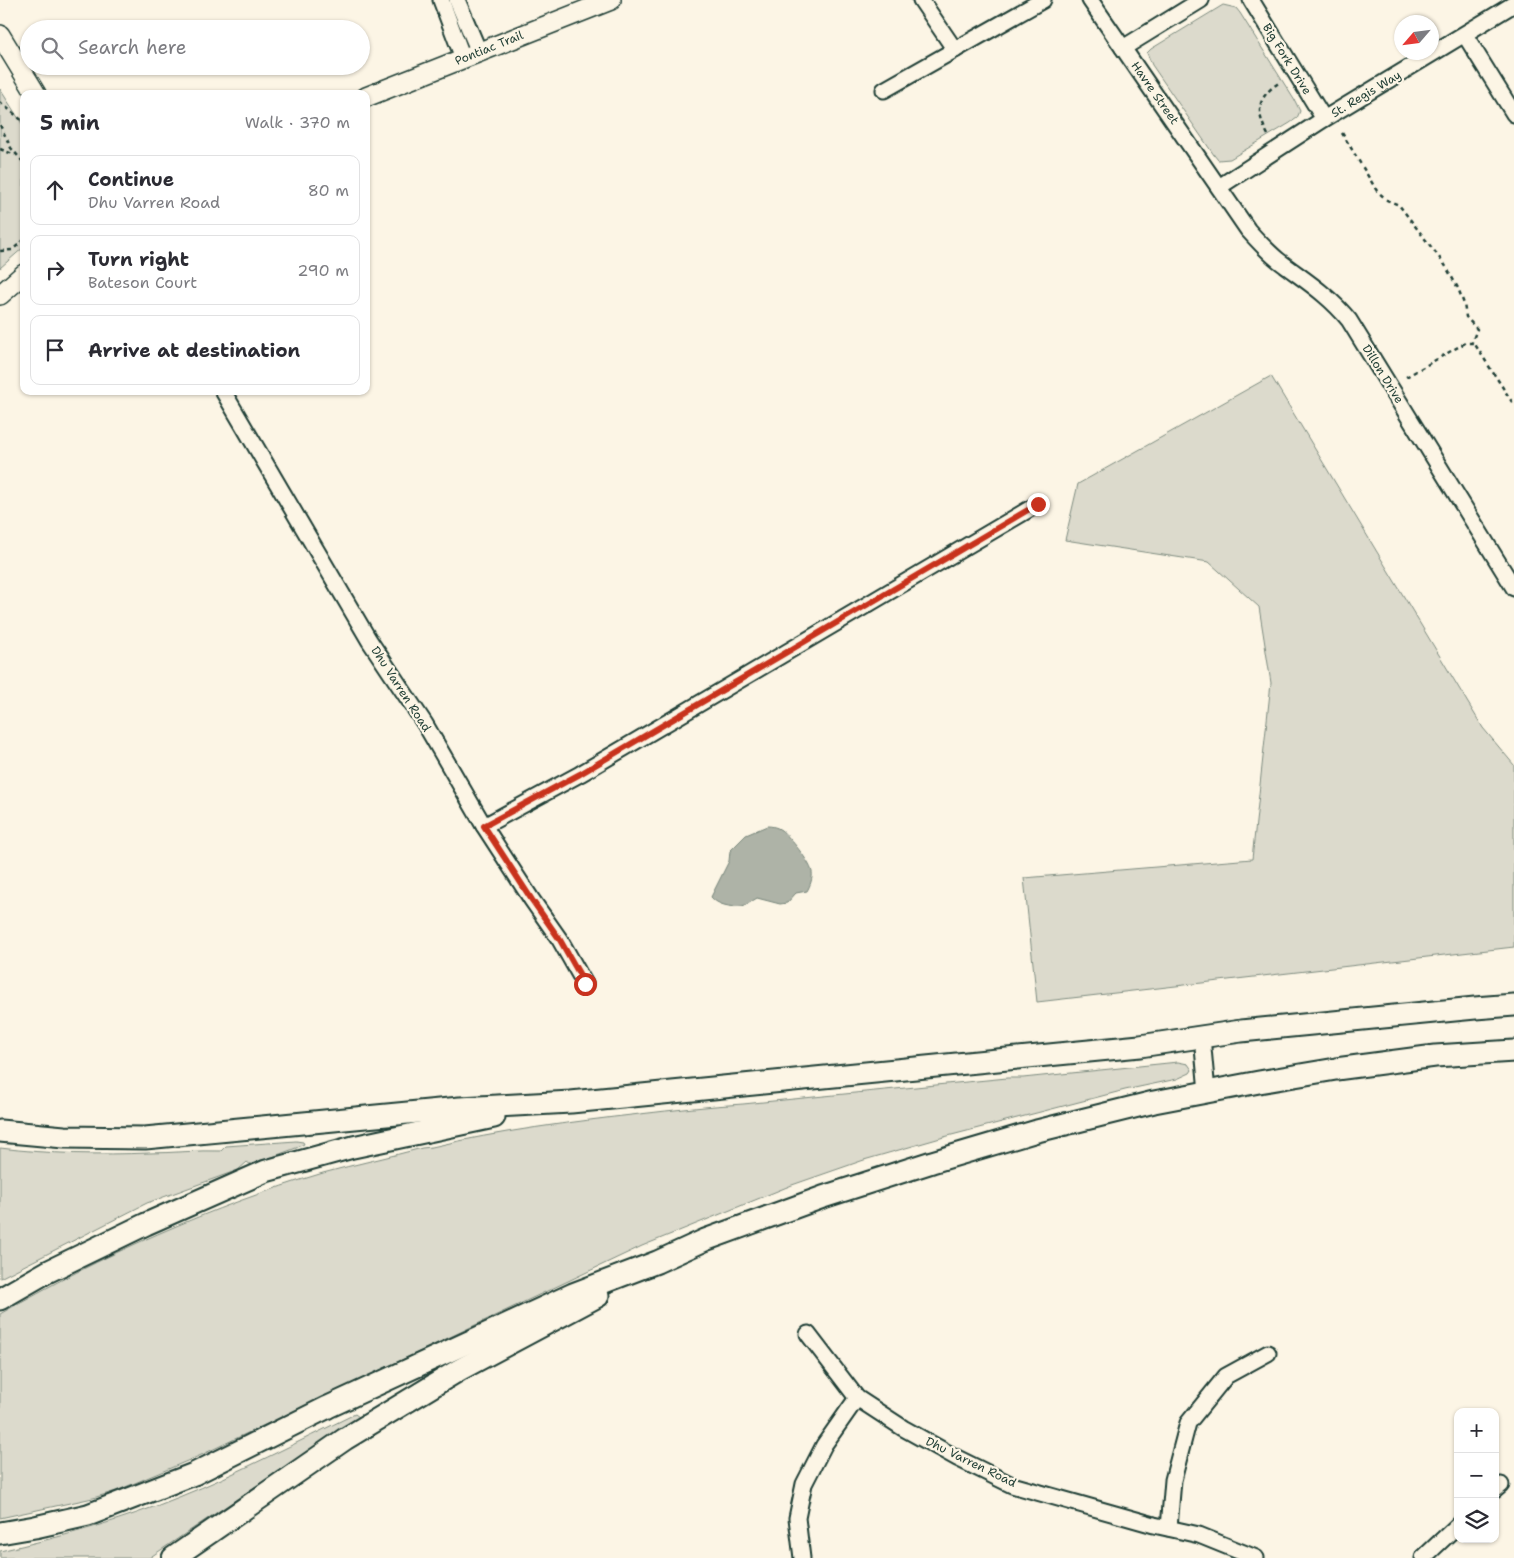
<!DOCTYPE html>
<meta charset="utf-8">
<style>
body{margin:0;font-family:"Shantell Sans",sans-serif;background:#f2f2f3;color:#2b2b33}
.controls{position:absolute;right:15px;bottom:15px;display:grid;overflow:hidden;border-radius:10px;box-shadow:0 1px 4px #0004}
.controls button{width:45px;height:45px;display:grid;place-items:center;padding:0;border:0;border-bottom:1px solid #e1e1e2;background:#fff;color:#2b2b33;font:25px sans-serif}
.compass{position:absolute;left:1394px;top:15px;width:45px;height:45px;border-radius:50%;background:#fff;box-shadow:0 1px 4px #0004;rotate:242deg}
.stop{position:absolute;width:15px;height:15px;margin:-11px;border:4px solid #c8321e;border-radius:50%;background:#fff}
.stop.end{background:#c8321e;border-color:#fff;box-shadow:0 1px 5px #0008}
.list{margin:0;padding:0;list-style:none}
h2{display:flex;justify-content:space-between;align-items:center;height:65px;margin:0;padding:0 20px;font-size:21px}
h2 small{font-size:16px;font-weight:400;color:#7c7c81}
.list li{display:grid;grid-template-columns:32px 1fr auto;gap:15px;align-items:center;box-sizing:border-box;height:70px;margin:0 10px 10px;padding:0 10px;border:1px solid #e1e1e2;border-radius:10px}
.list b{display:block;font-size:19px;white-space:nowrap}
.list p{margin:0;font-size:16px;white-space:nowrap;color:#7c7c81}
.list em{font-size:16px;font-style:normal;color:#7c7c81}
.icon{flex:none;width:28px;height:28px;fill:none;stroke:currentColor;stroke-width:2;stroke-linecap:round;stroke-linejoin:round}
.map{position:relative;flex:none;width:1514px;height:1558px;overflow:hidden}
.search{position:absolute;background:#fff;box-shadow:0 1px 4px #0004;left:20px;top:20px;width:350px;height:55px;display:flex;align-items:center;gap:12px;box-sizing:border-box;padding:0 18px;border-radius:28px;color:#7c7c81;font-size:19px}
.panel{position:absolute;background:#fff;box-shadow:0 1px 4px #0004;left:20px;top:90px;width:350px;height:305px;border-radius:10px}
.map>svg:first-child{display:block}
.green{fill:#dcdacc;stroke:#7e8c80}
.water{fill:#aeb3a7;stroke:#758479}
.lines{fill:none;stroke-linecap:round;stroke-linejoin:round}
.minor-casing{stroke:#1f3d34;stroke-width:19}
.major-casing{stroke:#1f3d34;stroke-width:22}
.highway-casing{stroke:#1f3d34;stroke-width:25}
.path{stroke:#1f3d34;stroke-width:2.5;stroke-dasharray:4 4;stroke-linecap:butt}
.minor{stroke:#fcf5e5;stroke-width:15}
.major{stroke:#fcf5e5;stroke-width:19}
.highway{stroke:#fcf5e5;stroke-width:21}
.route{stroke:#c8321e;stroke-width:6}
.labels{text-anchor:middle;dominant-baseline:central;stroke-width:4.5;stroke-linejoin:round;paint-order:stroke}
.street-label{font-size:12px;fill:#1f3d34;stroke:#fcf5e5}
</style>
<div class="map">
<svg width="1514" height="1558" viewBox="0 0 1514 1558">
<rect width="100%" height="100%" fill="#fcf5e5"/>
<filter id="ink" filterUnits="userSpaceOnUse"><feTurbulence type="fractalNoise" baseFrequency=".02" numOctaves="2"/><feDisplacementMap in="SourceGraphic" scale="10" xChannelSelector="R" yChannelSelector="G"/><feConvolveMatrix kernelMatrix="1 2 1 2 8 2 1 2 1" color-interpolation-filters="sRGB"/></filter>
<g filter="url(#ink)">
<!-- green -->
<g class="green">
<path d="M1223,5L1236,8L1240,13L1295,101L1300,111L1297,118L1290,123L1230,159L1218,160L1214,155L1152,65L1147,53L1151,49Z"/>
<path d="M0,89L24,127V247L0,268Z"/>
<path d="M1271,376L1483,728L1514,765V947L1037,1002L1024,878L1252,859L1271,683L1259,607L1209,562L1065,540L1078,484Z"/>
<path d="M1178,1062L1188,1064L1192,1070L1190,1073L1177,1079L1125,1090L944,1137L864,1160L792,1185L642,1246L199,1456L116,1491L93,1498L0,1518V1314C99,1256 213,1206 323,1173C356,1164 389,1157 422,1148L432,1147C500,1131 570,1122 640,1114C674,1110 708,1106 743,1104L1007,1078H1023Z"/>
<path d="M296,1141L303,1142L304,1144L296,1148L251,1165L247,1162L238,1170L147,1203L0,1278V1148C49,1154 99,1155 149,1153C173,1153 197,1150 221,1151L226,1146Z"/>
<path d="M355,1414L359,1417L149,1558H0V1551C61,1537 121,1521 179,1497C239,1473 297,1442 355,1414Z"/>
</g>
<!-- water -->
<path class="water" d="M767,826C772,826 777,827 781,830C790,837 810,862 812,872C813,878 810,886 807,891L796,893L787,903L780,904L757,898C752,901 747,905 742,906C732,908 717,905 711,897L729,861L730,851L746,835Z"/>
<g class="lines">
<!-- minor casing -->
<g class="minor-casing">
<g id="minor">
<path d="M441,0L463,58"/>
<path d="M457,0L479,52"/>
<path d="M921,0L955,50"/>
<path d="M1090,0L1248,230C1257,240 1267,251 1278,260C1304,280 1328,294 1349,320L1514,588"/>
<path d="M1251,0L1324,119"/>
<path d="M1465,35L1514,114"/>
<path d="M1123,48L1201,0"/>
<path d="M884,90L1043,0"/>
<path d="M1219,187L1324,119L1514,4"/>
<path d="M223,391L369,640L425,724L484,826L532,900L560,940L585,984"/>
<path d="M484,826L580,774L1038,504"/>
<path d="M1202,1037L1207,1092"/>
<path d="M808,1334L857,1398L903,1428L957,1458L1012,1485L1154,1525L1199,1535L1256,1558"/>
<path d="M1495,1490L1501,1485"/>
<path d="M1169,1528L1173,1480L1188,1423L1226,1376L1268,1353"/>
<path d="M802,1558L797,1518L804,1484L824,1445L857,1398"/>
<path d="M1423,1558L1458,1525"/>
</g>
</g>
<!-- major casing -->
<g class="major-casing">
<g id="major">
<path d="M0,35L36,94"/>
<path d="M366,97L611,0"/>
<path d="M0,295L24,274"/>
</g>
</g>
<!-- highway casing -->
<g class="highway-casing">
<g id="highway">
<path d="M0,1131L64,1137L145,1138L460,1108L571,1102L1140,1046L1241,1031L1475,1008L1514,1005"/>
<path d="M0,1299L47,1272L146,1224L266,1171L353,1147L494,1117"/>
<path d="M0,1533L35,1527L88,1515L194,1474L328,1407L573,1294L657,1262L705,1240L823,1197L932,1162L1037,1131L1154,1102L1259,1082L1336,1069L1435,1056L1514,1051"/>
<path d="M173,1558L345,1439L459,1370L598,1296"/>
</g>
</g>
<!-- path -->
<g class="path">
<path d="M0,102L24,122"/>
<path d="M0,125L11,148L24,163"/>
<path d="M1342,133L1377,191L1387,200L1399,205L1445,265L1458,288L1464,304L1466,317L1477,329L1472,342"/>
<path d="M1268,135C1255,111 1257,97 1280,82"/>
<path d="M0,149L15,155"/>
<path d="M0,251L12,250L24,240"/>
<path d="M1406,377L1465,343H1474L1514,405"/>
</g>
<!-- minor -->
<use href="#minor" class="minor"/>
<!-- major -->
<use href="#major" class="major"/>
<!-- highway -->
<use href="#highway" class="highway"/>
</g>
</g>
<g class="lines" filter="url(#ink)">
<!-- route -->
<path class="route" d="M585,984L560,940L532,900L484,826L580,774L1038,504"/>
</g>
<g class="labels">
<!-- street labels -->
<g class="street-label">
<text transform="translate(489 48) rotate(-22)">Pontiac Trail</text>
<text transform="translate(1287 59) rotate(58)">Big Fork Drive</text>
<text transform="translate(1155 93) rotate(55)">Havre Street</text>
<text transform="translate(1366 94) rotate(-31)">St. Regis Way</text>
<text transform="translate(1383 374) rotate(58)">Dillon Drive</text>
<text transform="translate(401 689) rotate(57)">Dhu Varren Road</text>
<text transform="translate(971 1462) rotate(26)">Dhu Varren Road</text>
</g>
</g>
</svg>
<div class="controls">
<button>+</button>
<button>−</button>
<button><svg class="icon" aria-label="layers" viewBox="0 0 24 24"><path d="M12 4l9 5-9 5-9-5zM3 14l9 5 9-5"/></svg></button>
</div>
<svg class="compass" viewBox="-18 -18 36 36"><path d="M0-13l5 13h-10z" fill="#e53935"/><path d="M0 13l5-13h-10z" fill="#7c7c81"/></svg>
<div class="stop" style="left:585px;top:984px"></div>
<div class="stop end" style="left:1038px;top:504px"></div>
<div class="search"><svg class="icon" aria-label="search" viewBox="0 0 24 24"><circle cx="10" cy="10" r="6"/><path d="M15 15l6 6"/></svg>Search here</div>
<section class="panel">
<h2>5 min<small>Walk · 370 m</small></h2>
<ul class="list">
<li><svg class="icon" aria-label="ahead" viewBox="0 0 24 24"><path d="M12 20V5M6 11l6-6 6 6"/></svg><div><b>Continue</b><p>Dhu Varren Road</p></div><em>80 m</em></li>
<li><svg class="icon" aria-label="right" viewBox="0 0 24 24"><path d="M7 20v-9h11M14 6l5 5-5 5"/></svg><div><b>Turn right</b><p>Bateson Court</p></div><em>290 m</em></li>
<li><svg class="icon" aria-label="arrive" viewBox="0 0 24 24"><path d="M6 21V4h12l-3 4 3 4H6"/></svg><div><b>Arrive at destination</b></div></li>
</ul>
</section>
</div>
